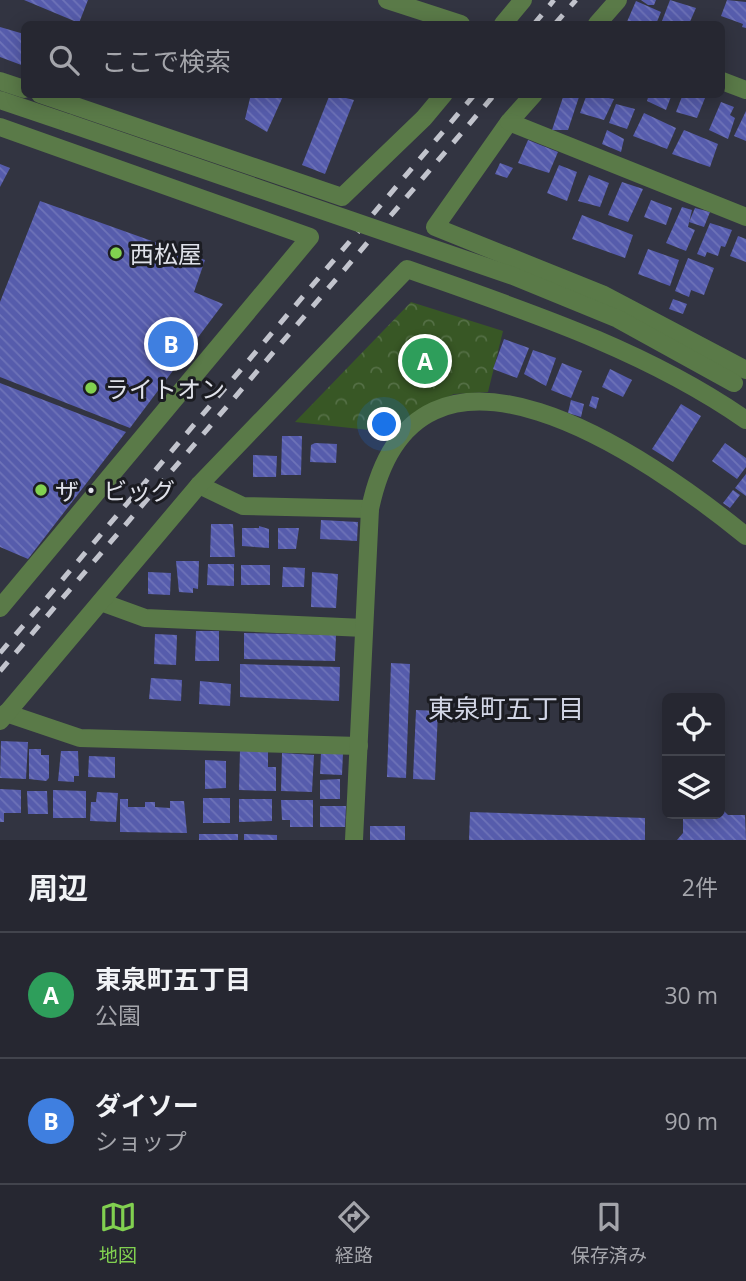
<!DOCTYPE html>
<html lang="ja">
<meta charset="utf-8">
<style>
body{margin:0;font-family:"Open Sans","Noto Sans JP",sans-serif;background:#2e2f39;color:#f1f3f6}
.controls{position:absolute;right:21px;bottom:21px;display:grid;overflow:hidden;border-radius:10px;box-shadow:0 4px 18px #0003}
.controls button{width:63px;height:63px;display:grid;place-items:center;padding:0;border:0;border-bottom:2px solid #42444d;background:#262731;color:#f1f3f6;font:35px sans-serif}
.you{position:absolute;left:385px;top:425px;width:24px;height:24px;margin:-18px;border:5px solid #fff;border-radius:50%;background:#1a73e8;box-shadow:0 0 0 10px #1a73e833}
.badge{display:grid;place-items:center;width:46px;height:46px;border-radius:50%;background:#81d050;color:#fff;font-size:23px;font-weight:700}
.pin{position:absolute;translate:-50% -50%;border:4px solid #fff;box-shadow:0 2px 7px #0006}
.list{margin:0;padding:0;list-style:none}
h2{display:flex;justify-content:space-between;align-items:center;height:91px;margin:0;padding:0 28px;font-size:30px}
h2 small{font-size:23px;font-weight:400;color:#a4a5ab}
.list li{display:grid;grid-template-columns:46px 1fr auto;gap:21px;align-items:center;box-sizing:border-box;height:126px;padding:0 28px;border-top:2px solid #42444d}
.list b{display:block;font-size:26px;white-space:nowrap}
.list p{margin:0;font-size:23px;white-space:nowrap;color:#a4a5ab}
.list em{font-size:23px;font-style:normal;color:#a4a5ab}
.icon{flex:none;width:38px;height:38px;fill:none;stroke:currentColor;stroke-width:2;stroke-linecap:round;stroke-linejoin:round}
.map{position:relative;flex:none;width:746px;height:840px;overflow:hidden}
.search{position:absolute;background:#262731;box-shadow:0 4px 18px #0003;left:21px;right:21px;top:21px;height:77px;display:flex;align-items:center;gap:18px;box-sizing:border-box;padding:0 24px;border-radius:10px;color:#a4a5ab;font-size:26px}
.sheet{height:343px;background:#262731}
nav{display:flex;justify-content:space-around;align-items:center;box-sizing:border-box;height:98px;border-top:2px solid #42444d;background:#262731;font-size:19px;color:#a4a5ab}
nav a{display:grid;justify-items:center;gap:4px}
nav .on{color:#81d050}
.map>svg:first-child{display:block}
.park{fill:url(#park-crowns)}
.building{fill:url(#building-back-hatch)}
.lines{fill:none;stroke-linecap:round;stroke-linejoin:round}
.minor{stroke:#5a7a48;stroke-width:18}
.rail{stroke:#c2c4cd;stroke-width:5;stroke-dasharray:12 12;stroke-linecap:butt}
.minor-bridge{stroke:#5a7a48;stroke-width:18}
.poi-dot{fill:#81d050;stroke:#1b1c22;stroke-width:2.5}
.labels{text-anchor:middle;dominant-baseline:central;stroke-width:6;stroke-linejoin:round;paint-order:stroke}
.poi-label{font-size:24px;fill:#e0e2ea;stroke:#1b1c22;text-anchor:start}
.neighbourhood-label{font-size:26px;fill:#d2d6e6;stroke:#1b1c22}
</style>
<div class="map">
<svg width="746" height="840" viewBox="0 0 746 840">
<defs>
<pattern id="park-crowns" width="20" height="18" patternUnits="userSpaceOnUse" patternTransform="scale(1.75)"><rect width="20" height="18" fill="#385725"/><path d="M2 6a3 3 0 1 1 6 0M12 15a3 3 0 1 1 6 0" fill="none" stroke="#546f45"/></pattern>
<pattern id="building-back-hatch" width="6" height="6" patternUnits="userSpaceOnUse" patternTransform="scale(1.75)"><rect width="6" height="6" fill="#565cac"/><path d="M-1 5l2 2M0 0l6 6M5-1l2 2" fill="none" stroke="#6e73b8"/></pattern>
</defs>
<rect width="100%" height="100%" fill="#323441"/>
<!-- park -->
<path class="park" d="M411,302L503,331L488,392L454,394L426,407L388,432L295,422Z"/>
<!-- building -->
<g class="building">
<path d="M24,0H88L79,23Z"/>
<path d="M641,0H656L654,5H648Z"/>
<path d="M670,0L696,8L689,24L662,21Z"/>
<path d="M727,0L746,2V28L742,27L743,24L721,16Z"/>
<path d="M636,1L661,12L656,24H626Z"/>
<path d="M0,27L24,34V66L0,57Z"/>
<path d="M251,94H284L267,132L245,119Z"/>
<path d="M330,94L354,100L325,174L302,165Z"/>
<path d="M564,94H580L568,130H552Z"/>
<path d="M587,94L614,99L604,120L580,113Z"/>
<path d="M649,94H672L666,110L647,101Z"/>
<path d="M683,94L705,98L697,118L676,112Z"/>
<path d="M721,102L734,107L730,115L735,118L728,139L709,130Z"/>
<path d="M616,104L635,109L627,129L609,123Z"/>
<path d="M746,111V141L734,136Z"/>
<path d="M644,113L676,128L667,149L633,136Z"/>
<path d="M607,130L624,139L621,152L602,144Z"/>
<path d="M684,130L718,144L710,167L672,154Z"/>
<path d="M528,140L558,152L549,173L518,163Z"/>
<path d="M500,163L513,168L507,178L495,174Z"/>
<path d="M0,164L10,168L0,187Z"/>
<path d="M559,165L577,172L567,201L547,193Z"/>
<path d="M589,175L609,183L600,207L578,201Z"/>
<path d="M622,182L643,189L628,222L608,215Z"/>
<path d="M651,200L672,208L666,225L644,217Z"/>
<path d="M40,201L205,260L194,292L223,304L130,428L0,377V302Z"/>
<path d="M682,207L692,210L688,227L695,230L686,251L666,243Z"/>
<path d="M695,208L710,212L704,227L689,222Z"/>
<path d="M582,215L633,235L625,258L572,239Z"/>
<path d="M710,223L732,230L725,247L721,246L718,256L707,252L705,257L697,254Z"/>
<path d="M738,236L746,239V262L730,256Z"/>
<path d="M648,249L679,260L670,286L638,274Z"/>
<path d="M688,258L714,268L704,295L691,290L689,297L675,291Z"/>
<path d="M673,299L687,304L683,314L669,309Z"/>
<path d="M504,339L529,348L517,378L493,369Z"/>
<path d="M533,350L556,358L546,386L524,374Z"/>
<path d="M562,363L582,371L571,398L551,390Z"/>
<path d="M610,369L632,380L623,397L602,387Z"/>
<path d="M0,383L126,432L28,559L0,547Z"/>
<path d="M592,396L599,398L596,409L589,406Z"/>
<path d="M571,400L584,404L581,417L568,413Z"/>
<path d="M681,404L701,416L673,462L652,449Z"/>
<path d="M282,436H302L301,475H281Z"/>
<path d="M315,443L337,444L336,463L310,462L311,445Z"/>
<path d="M725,443L746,458V467L737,479L712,461Z"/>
<path d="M253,455L277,456L276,477H253Z"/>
<path d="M746,474V496L735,488Z"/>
<path d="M733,490L740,495L730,508L723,503Z"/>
<path d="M321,520L358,522L357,541L320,539Z"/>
<path d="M211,524H233L235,557H210Z"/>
<path d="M259,526L269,529V548L242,546V528H259Z"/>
<path d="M278,528H299L296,549H278Z"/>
<path d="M176,561H199L198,589L193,588V593L179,592Z"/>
<path d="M208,564H234V586L207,585Z"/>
<rect x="241" y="565" width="29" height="20"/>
<path d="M283,567L305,568L304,587H282Z"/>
<path d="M148,572L171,573L170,595L148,594Z"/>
<path d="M312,572L338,574L336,608L311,607Z"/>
<path d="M196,631H219V661H195Z"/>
<path d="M244,633L336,635L335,661L244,659Z"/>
<path d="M155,634L177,635L176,665L154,664Z"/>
<path d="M391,663L410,664L406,778L387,777Z"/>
<path d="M240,664L340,667L339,701L240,697Z"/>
<path d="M151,678L182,680L181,701L149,699Z"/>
<path d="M200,681L231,684L230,706L199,704Z"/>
<path d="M416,710L438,711L435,780L413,779Z"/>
<path d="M1,741L28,742L26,779L0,778Z"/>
<path d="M29,749H41V755H49V778L46,781L29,779Z"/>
<path d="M240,750H268V767H276V791L239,790Z"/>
<path d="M61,751H78L79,776H74V782L58,781Z"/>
<path d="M321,752L343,753L342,775L320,774Z"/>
<path d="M282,753L314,755L312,792L281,791Z"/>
<path d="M89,756L115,757V778L88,777Z"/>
<path d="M205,760L226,761V788L205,789Z"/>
<path d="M340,779V799H320V780Z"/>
<path d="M0,789L21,790V813H4V822H0Z"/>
<path d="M53,790L86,791V818H53Z"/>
<path d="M27,791H47L48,814H28Z"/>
<path d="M97,792L118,793L116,822L90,821L91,802H96Z"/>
<rect x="203" y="798" width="27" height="25"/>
<path d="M120,799H128V807H145V802H155V807L170,808V801H184L187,833L120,832Z"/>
<path d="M239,799H272V821L239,822Z"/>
<path d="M281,800H313V827H290V820H282Z"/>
<path d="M320,806H346L345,827H320Z"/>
<path d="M720,807L728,815H745L746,840H677L683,833V814H720Z"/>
<path d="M470,812L645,818V840H469Z"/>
<rect x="370" y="826" width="35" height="14"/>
<rect x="199" y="834" width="39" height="6"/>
<path d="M244,834L277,835V840H244Z"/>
</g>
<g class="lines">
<!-- minor -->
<g class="minor">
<path d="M387,0L461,24"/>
<path d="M503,24L523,0"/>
<path d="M597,24L618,0"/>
<path d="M0,81L24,89"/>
<path d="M722,81L746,90"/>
<path d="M40,94L342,197L424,118L444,94"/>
<path d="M534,94L509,122L435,227L602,294L746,370"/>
<path d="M0,100L68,123"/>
<path d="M509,122L746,217"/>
<path d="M0,127L310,237L0,608"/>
<path d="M199,485L243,506L370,509"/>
<path d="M101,602L145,618L364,628"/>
<path d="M6,713L80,738L359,746"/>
<path d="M0,721L199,485L407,269C523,310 644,349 746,420"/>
<path d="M354,840L370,509C415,292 650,458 746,536"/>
</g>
<!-- rail -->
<g class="rail">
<path d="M534,24L554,0"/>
<path d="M555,24L576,0"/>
<path d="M0,653L475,94"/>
<path d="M0,671L495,94"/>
</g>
<!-- minor-bridge -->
<path class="minor-bridge" d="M68,123L513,276L618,319L734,383"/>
</g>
<!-- markers -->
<g class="poi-dot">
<circle cx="116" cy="253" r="7"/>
<circle cx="91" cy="388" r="7"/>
<circle cx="41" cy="490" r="7"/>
</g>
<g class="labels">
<!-- poi labels -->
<g class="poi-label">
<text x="130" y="253">西松屋</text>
<text x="105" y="388">ライトオン</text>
<text x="55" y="490">ザ・ビッグ</text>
</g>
<!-- neighbourhood labels -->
<g class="neighbourhood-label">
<text x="506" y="708">東泉町五丁目</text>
</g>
</g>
</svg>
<div class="controls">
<button><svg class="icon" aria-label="locate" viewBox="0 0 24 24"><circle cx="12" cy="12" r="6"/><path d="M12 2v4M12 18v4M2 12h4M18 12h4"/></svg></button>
<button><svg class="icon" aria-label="layers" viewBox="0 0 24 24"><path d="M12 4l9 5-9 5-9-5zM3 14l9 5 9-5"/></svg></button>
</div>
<div class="you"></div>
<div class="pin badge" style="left:425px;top:361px;background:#2e9e5b">A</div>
<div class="pin badge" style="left:171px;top:344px;background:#3f7fe0">B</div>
<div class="search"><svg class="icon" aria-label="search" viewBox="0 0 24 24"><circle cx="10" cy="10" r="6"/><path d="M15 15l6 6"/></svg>ここで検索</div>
</div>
<section class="sheet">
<h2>周辺<small>2件</small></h2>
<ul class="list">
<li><span class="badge" style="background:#2e9e5b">A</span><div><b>東泉町五丁目</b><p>公園</p></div><em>30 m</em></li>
<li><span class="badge" style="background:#3f7fe0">B</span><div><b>ダイソー</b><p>ショップ</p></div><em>90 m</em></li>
</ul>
</section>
<nav>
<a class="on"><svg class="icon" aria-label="map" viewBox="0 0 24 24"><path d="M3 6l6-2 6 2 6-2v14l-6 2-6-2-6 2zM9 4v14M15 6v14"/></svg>地図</a>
<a><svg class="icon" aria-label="directions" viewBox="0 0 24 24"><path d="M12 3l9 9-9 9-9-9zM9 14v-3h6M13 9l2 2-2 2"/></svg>経路</a>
<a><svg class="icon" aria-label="saved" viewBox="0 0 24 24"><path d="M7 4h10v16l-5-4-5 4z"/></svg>保存済み</a>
</nav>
